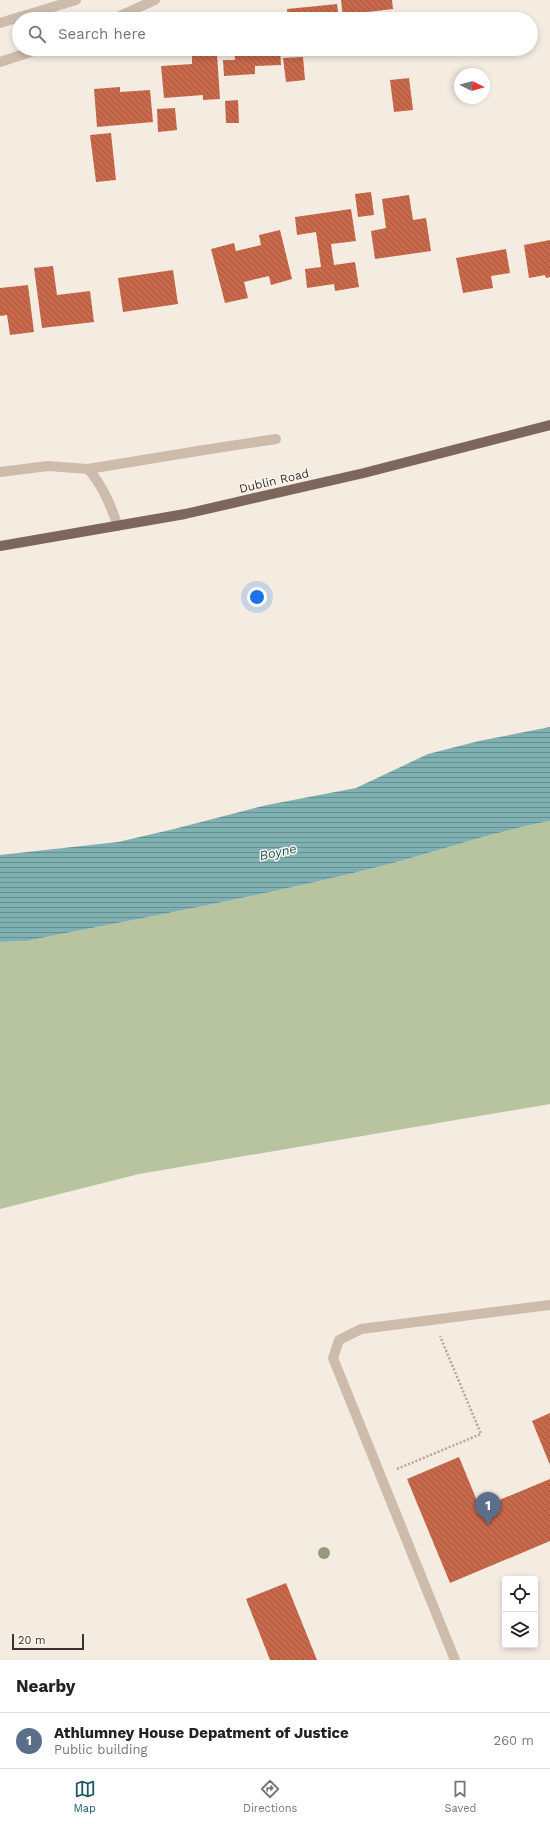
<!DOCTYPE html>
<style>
body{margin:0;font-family:"Work Sans",sans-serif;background:#f6f6f6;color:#222}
.controls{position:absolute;right:12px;bottom:12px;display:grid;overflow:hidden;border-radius:4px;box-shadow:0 2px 6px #0003}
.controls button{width:36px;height:36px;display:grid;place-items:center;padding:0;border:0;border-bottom:1px solid #e0e0e0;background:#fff;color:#222;font:20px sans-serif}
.compass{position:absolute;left:454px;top:68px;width:36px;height:36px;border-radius:50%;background:#fff;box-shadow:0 2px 6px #0003;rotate:95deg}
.scale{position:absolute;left:12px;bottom:10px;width:72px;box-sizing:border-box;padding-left:4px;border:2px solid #3b302b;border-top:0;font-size:11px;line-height:14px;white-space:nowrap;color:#3b302b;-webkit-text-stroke:3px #fbf5ee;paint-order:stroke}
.you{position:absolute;left:257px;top:597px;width:14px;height:14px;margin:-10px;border:3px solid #fff;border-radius:50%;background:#1a73e8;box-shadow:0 0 0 6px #1a73e833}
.badge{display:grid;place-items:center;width:26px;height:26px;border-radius:50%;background:#1f5a5e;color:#fff;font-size:13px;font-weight:700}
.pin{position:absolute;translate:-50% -33px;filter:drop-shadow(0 1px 2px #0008)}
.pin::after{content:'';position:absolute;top:21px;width:14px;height:12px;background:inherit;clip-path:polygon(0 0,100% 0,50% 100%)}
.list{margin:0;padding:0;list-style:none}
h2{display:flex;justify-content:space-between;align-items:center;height:52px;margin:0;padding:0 16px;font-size:17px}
h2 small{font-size:13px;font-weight:400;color:#767676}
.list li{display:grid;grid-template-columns:26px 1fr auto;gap:12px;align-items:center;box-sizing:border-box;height:56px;padding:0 16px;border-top:1px solid #e0e0e0}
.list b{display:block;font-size:15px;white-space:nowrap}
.list p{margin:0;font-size:13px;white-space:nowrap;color:#767676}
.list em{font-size:13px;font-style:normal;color:#767676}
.icon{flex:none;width:22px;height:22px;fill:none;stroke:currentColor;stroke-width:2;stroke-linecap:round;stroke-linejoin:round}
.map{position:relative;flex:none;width:550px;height:1660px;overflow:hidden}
.search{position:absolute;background:#fff;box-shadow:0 2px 6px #0003;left:12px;right:12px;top:12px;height:44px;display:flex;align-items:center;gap:10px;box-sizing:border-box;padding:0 14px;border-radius:22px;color:#767676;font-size:15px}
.sheet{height:108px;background:#fff}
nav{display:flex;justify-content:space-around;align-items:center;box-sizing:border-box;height:56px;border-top:1px solid #e0e0e0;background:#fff;font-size:11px;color:#767676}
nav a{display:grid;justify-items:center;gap:2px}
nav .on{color:#1f5a5e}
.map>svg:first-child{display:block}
.grass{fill:#b8c4a0}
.water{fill:url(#water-rules)}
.building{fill:url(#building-back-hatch)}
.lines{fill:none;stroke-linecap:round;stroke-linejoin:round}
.path{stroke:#b9a596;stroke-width:2.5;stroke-dasharray:2 2;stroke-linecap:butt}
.minor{stroke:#cdbbac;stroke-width:10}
.major{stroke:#7d675c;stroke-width:10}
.tree{fill:#969b7f}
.labels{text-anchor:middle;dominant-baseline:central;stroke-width:3;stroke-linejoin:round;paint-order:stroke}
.street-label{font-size:12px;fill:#3b302b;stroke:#fbf5ee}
.water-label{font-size:13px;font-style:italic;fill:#1f5a5e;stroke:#fbf5ee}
</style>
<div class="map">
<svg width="550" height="1660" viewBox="0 0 550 1660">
<defs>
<pattern id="water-rules" width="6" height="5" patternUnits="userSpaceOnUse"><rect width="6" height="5" fill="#7fb0b2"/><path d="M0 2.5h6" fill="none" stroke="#699091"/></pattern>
<pattern id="building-back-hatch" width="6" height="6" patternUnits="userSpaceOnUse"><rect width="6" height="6" fill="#c8694b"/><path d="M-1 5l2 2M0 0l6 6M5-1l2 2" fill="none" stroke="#a4573f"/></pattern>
</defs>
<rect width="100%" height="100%" fill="#f4ebe1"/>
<!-- grass -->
<path class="grass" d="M550,821V1104L139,1174L0,1209V942L26,941C143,918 262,896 378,867C435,852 492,832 550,821Z"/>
<!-- water -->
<path class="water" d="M550,727V821C492,832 435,852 378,867C262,896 143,918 26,941L0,942V855L118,842L174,829L267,805L356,788L428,754L479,741Z"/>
<!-- building -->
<g class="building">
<path d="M341,0H392L393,9L367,12L368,19H343Z"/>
<path d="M337,4L339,19H288L287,9Z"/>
<path d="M234,49H280L281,65L255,66V74L224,76L223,60H235Z"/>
<path d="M217,54L220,99L203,100V95L164,98L161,66L192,64V56Z"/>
<path d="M303,57L305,80L286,82L283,58Z"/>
<path d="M409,78L413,110L394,112L390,80Z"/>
<path d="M120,87V92L150,90L153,122L97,127L94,89Z"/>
<path d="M238,100L239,123H226L225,101Z"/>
<path d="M175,108L177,130L158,132L157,109Z"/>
<path d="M111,133L116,180L96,182L90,135Z"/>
<path d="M371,192L374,215L358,217L355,194Z"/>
<path d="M409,195L413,220L426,218L431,251L375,259L371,231L386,228L382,199Z"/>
<path d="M351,209L356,241L331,244L334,265L355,262L359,287L335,291L334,284L307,288L305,269L321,267L316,232L297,235L295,217Z"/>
<path d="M280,230L292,279L271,285L269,276L244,282L248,298L225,303L211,249L234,243L236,251L261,245L259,235Z"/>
<path d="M550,240V277L546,278L545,275L529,278L524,245Z"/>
<path d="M506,249L510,273L491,276L493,288L463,293L456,258Z"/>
<path d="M53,266L57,295L90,291L94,322L42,328L34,268Z"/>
<path d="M173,270L178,304L123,312L118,278Z"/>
<path d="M28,285L34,332L10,335L7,315L0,316V288Z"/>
<path d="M550,1413V1465L532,1421Z"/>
<path d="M459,1457L480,1508L550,1479V1541L450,1583L407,1479Z"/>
<path d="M286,1583L317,1660H270L246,1599Z"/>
</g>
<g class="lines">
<!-- path -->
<path class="path" d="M397,1469L481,1434L440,1336"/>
<!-- minor -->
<g class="minor">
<path d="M113,19L155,0"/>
<path d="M0,23L76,0"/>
<path d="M0,62L40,49"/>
<path d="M88,469C103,486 110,504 118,526"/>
<path d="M0,472L48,466L88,469L204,450L276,439"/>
<path d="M455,1660L333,1358L339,1340L361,1329L550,1305"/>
</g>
<!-- major -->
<path class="major" d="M0,546L185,514L364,473L550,425"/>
</g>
<!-- trees -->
<circle class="tree" cx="324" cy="1553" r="6"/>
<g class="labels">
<!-- street labels -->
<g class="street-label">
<text transform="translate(274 481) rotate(-13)">Dublin Road</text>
</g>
<!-- water labels -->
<g class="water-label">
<text transform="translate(278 852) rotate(-12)">Boyne</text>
</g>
</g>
</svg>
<div class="controls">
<button><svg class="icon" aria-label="locate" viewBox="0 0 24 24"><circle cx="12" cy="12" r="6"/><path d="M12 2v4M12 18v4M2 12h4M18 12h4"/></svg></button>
<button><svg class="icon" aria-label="layers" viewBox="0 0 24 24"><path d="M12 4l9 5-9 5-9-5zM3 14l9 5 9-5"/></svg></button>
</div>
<svg class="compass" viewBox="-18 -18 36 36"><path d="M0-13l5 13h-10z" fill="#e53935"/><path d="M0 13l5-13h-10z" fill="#767676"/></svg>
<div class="scale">20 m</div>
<div class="you"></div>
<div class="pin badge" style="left:488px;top:1525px;background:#5c6f8a">1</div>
<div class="search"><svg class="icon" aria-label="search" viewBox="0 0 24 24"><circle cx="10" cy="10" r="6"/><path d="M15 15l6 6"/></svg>Search here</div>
</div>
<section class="sheet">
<h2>Nearby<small></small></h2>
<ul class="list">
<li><span class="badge" style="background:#5c6f8a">1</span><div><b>Athlumney House Depatment of Justice</b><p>Public building</p></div><em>260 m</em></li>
</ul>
</section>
<nav>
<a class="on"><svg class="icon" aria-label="map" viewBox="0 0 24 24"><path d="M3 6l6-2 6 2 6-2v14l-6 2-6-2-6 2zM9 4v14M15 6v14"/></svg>Map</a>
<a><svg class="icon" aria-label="directions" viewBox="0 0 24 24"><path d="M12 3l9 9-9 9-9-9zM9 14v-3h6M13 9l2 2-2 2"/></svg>Directions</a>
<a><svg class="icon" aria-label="saved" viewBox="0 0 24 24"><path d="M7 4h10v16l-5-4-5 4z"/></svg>Saved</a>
</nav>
